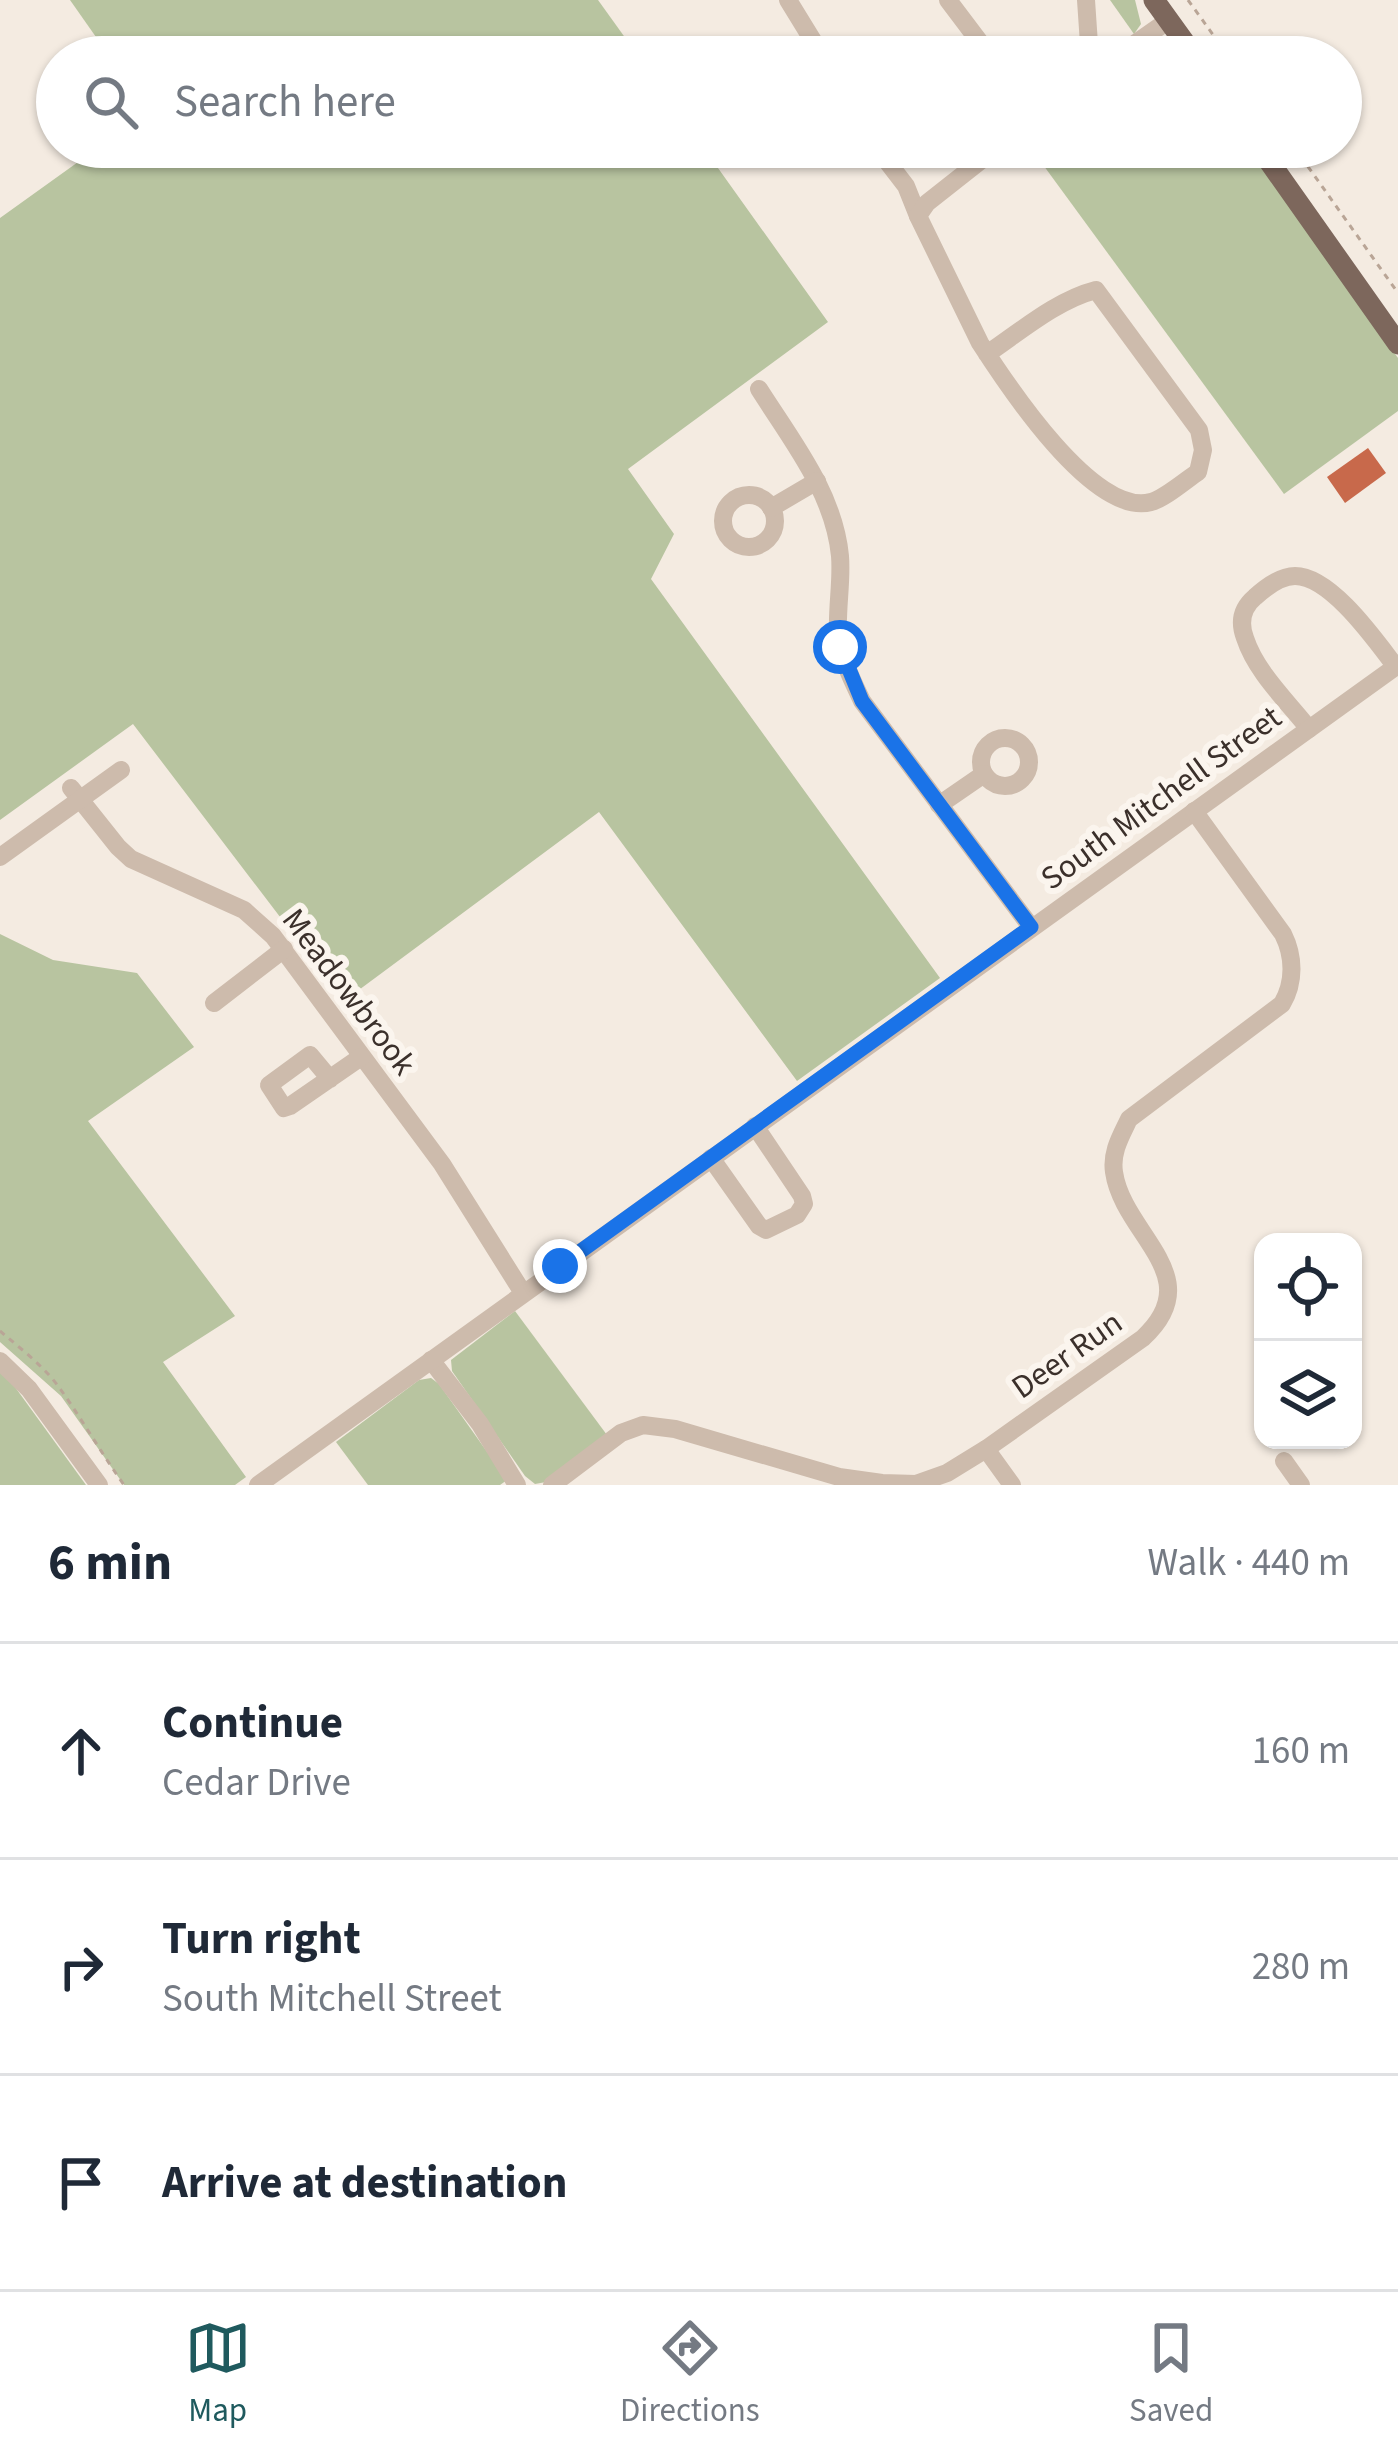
<!DOCTYPE html>
<meta charset="utf-8">
<style>
body{margin:0;font-family:"Source Sans 3",sans-serif;background:#f2f2f3;color:#1f2937}
.controls{position:absolute;right:36px;bottom:36px;display:grid;overflow:hidden;border-radius:24px;box-shadow:0 3px 9px #0004}
.controls button{width:108px;height:108px;display:grid;place-items:center;padding:0;border:0;border-bottom:3px solid #e0e1e3;background:#fff;color:#1f2937;font:60px sans-serif}
.stop{position:absolute;width:36px;height:36px;margin:-27px;border:9px solid #1a73e8;border-radius:50%;background:#fff}
.stop.end{background:#1a73e8;border-color:#fff;box-shadow:0 3px 12px #0008}
.list{margin:0;padding:0;list-style:none}
h2{display:flex;justify-content:space-between;align-items:center;height:156px;margin:0;padding:0 48px;font-size:51px}
h2 small{font-size:39px;font-weight:400;color:#747a83}
.list li{display:grid;grid-template-columns:78px 1fr auto;gap:36px;align-items:center;box-sizing:border-box;height:216px;padding:0 48px;border-top:3px solid #e0e1e3}
.list b{display:block;font-size:45px;white-space:nowrap}
.list p{margin:0;font-size:39px;white-space:nowrap;color:#747a83}
.list em{font-size:39px;font-style:normal;color:#747a83}
.icon{flex:none;width:66px;height:66px;fill:none;stroke:currentColor;stroke-width:2;stroke-linecap:round;stroke-linejoin:round}
.map{position:relative;flex:none;width:1398px;height:1485px;overflow:hidden}
.search{position:absolute;background:#fff;box-shadow:0 3px 9px #0004;left:36px;right:36px;top:36px;height:132px;display:flex;align-items:center;gap:30px;box-sizing:border-box;padding:0 42px;border-radius:66px;color:#747a83;font-size:45px}
.sheet{height:804px;background:#fff}
nav{display:flex;justify-content:space-around;align-items:center;box-sizing:border-box;height:168px;border-top:3px solid #e0e1e3;background:#fff;font-size:33px;color:#747a83}
nav a{display:grid;justify-items:center;gap:6px}
nav .on{color:#1f5a5e}
.map>svg:first-child{display:block}
.green{fill:#b8c4a0}
.building{fill:#c8694b}
.lines{fill:none;stroke-linecap:round;stroke-linejoin:round}
.path{stroke:#b9a596;stroke-width:3;stroke-dasharray:6 6;stroke-linecap:butt}
.minor{stroke:#cdbbac;stroke-width:18}
.major{stroke:#7d675c;stroke-width:21}
.route{stroke:#1a73e8;stroke-width:15}
.labels{text-anchor:middle;dominant-baseline:central;stroke-width:12;stroke-linejoin:round;paint-order:stroke}
.street-label{font-size:33px;fill:#3b302b;stroke:#fbf5ee}
</style>
<div class="map">
<svg width="1398" height="1485" viewBox="0 0 1398 1485">
<rect width="100%" height="100%" fill="#f4ebe1"/>
<!-- green -->
<g class="green">
<path d="M70,0H598L639,57H110Z"/>
<path d="M1110,0H1135L1141,24L1134,34Z"/>
<path d="M99,147H703L828,322L628,469L674,534L651,579L940,978L797,1081L599,812L344,1001L133,724L0,820V218Z"/>
<path d="M1062,147H1248L1398,358V411L1284,494L1041,162Z"/>
<path d="M0,934L53,960L137,973L194,1047L88,1121L235,1316L163,1362L246,1477L235,1485H124L61,1396L0,1342Z"/>
<path d="M515,1311L607,1435L546,1482L535,1484L525,1476L452,1371L451,1360Z"/>
<path d="M0,1369L7,1376L86,1485H0Z"/>
<path d="M431,1378L439,1384L507,1480L500,1485H368L336,1442L419,1380Z"/>
</g>
<!-- building -->
<path class="building" d="M1368,448L1386,473L1345,503L1327,477Z"/>
<g class="lines">
<!-- path -->
<g class="path">
<path d="M1188,0L1229,57"/>
<path d="M1294,147L1398,293"/>
<path d="M0,1331C21,1349 45,1367 61,1390C83,1421 102,1454 124,1485"/>
</g>
<!-- minor -->
<g class="minor">
<path d="M788,0L823,57"/>
<path d="M948,0L991,57"/>
<path d="M1086,0L1089,44L1098,57"/>
<path d="M1116,57L1169,20"/>
<path d="M876,147L906,186L918,216"/>
<path d="M987,354C1021,331 1057,300 1096,290L1199,430L1203,450L1198,472C1186,480 1164,499 1151,502C1094,518 1007,385 980,343L918,216L927,203L998,147"/>
<path d="M759,389C792,441 834,493 840,556C842,581 837,606 838,631C840,656 851,678 862,701L1031,927"/>
<circle cx="749" cy="521" r="26"/>
<path d="M771,508L817,481"/>
<path d="M1309,729C1287,701 1256,672 1245,638C1239,622 1242,608 1255,597C1266,587 1280,576 1295,576C1331,576 1376,641 1396,667"/>
<circle cx="1005" cy="762" r="24"/>
<path d="M71,788L118,847L131,859L244,910L273,936L442,1164L523,1293"/>
<path d="M939,805L984,774"/>
<path d="M0,857L121,770"/>
<path d="M214,1003L284,949"/>
<path d="M330,1079L310,1055L269,1085L284,1108L290,1106L361,1057"/>
<path d="M711,1158L759,1226L766,1230L797,1215L804,1204L802,1196L755,1126"/>
<path d="M431,1360L480,1424L517,1485"/>
<path d="M0,1361L29,1389L99,1485"/>
<path d="M986,1449L1012,1485"/>
<path d="M1284,1461L1301,1485"/>
<path d="M258,1485L1398,665"/>
<path d="M552,1485L621,1433L643,1425L675,1429L839,1477L882,1483L916,1484L947,1473L986,1449L1143,1338C1210,1276 1123,1235 1114,1172C1111,1152 1121,1136 1129,1119L1282,1004C1295,982 1294,956 1283,934L1194,811"/>
</g>
<!-- major -->
<g class="major">
<path d="M1154,0L1195,57"/>
<path d="M1259,147L1398,344"/>
</g>
</g>
<g class="lines">
<!-- route -->
<path class="route" d="M560,1266L1031,927L862,701L840,647"/>
</g>
<g class="labels">
<!-- street labels -->
<g class="street-label">
<text transform="translate(1161 798) rotate(-36)">South Mitchell Street</text>
<text transform="translate(349 992) rotate(53)">Meadowbrook</text>
<text transform="translate(1067 1355) rotate(-35)">Deer Run</text>
</g>
</g>
</svg>
<div class="controls">
<button><svg class="icon" aria-label="locate" viewBox="0 0 24 24"><circle cx="12" cy="12" r="6"/><path d="M12 2v4M12 18v4M2 12h4M18 12h4"/></svg></button>
<button><svg class="icon" aria-label="layers" viewBox="0 0 24 24"><path d="M12 4l9 5-9 5-9-5zM3 14l9 5 9-5"/></svg></button>
</div>
<div class="stop" style="left:840px;top:647px"></div>
<div class="stop end" style="left:560px;top:1266px"></div>
<div class="search"><svg class="icon" aria-label="search" viewBox="0 0 24 24"><circle cx="10" cy="10" r="6"/><path d="M15 15l6 6"/></svg>Search here</div>
</div>
<section class="sheet">
<h2>6 min<small>Walk · 440 m</small></h2>
<ul class="list">
<li><svg class="icon" aria-label="ahead" viewBox="0 0 24 24"><path d="M12 20V5M6 11l6-6 6 6"/></svg><div><b>Continue</b><p>Cedar Drive</p></div><em>160 m</em></li>
<li><svg class="icon" aria-label="right" viewBox="0 0 24 24"><path d="M7 20v-9h11M14 6l5 5-5 5"/></svg><div><b>Turn right</b><p>South Mitchell Street</p></div><em>280 m</em></li>
<li><svg class="icon" aria-label="arrive" viewBox="0 0 24 24"><path d="M6 21V4h12l-3 4 3 4H6"/></svg><div><b>Arrive at destination</b></div></li>
</ul>
</section>
<nav>
<a class="on"><svg class="icon" aria-label="map" viewBox="0 0 24 24"><path d="M3 6l6-2 6 2 6-2v14l-6 2-6-2-6 2zM9 4v14M15 6v14"/></svg>Map</a>
<a><svg class="icon" aria-label="directions" viewBox="0 0 24 24"><path d="M12 3l9 9-9 9-9-9zM9 14v-3h6M13 9l2 2-2 2"/></svg>Directions</a>
<a><svg class="icon" aria-label="saved" viewBox="0 0 24 24"><path d="M7 4h10v16l-5-4-5 4z"/></svg>Saved</a>
</nav>
